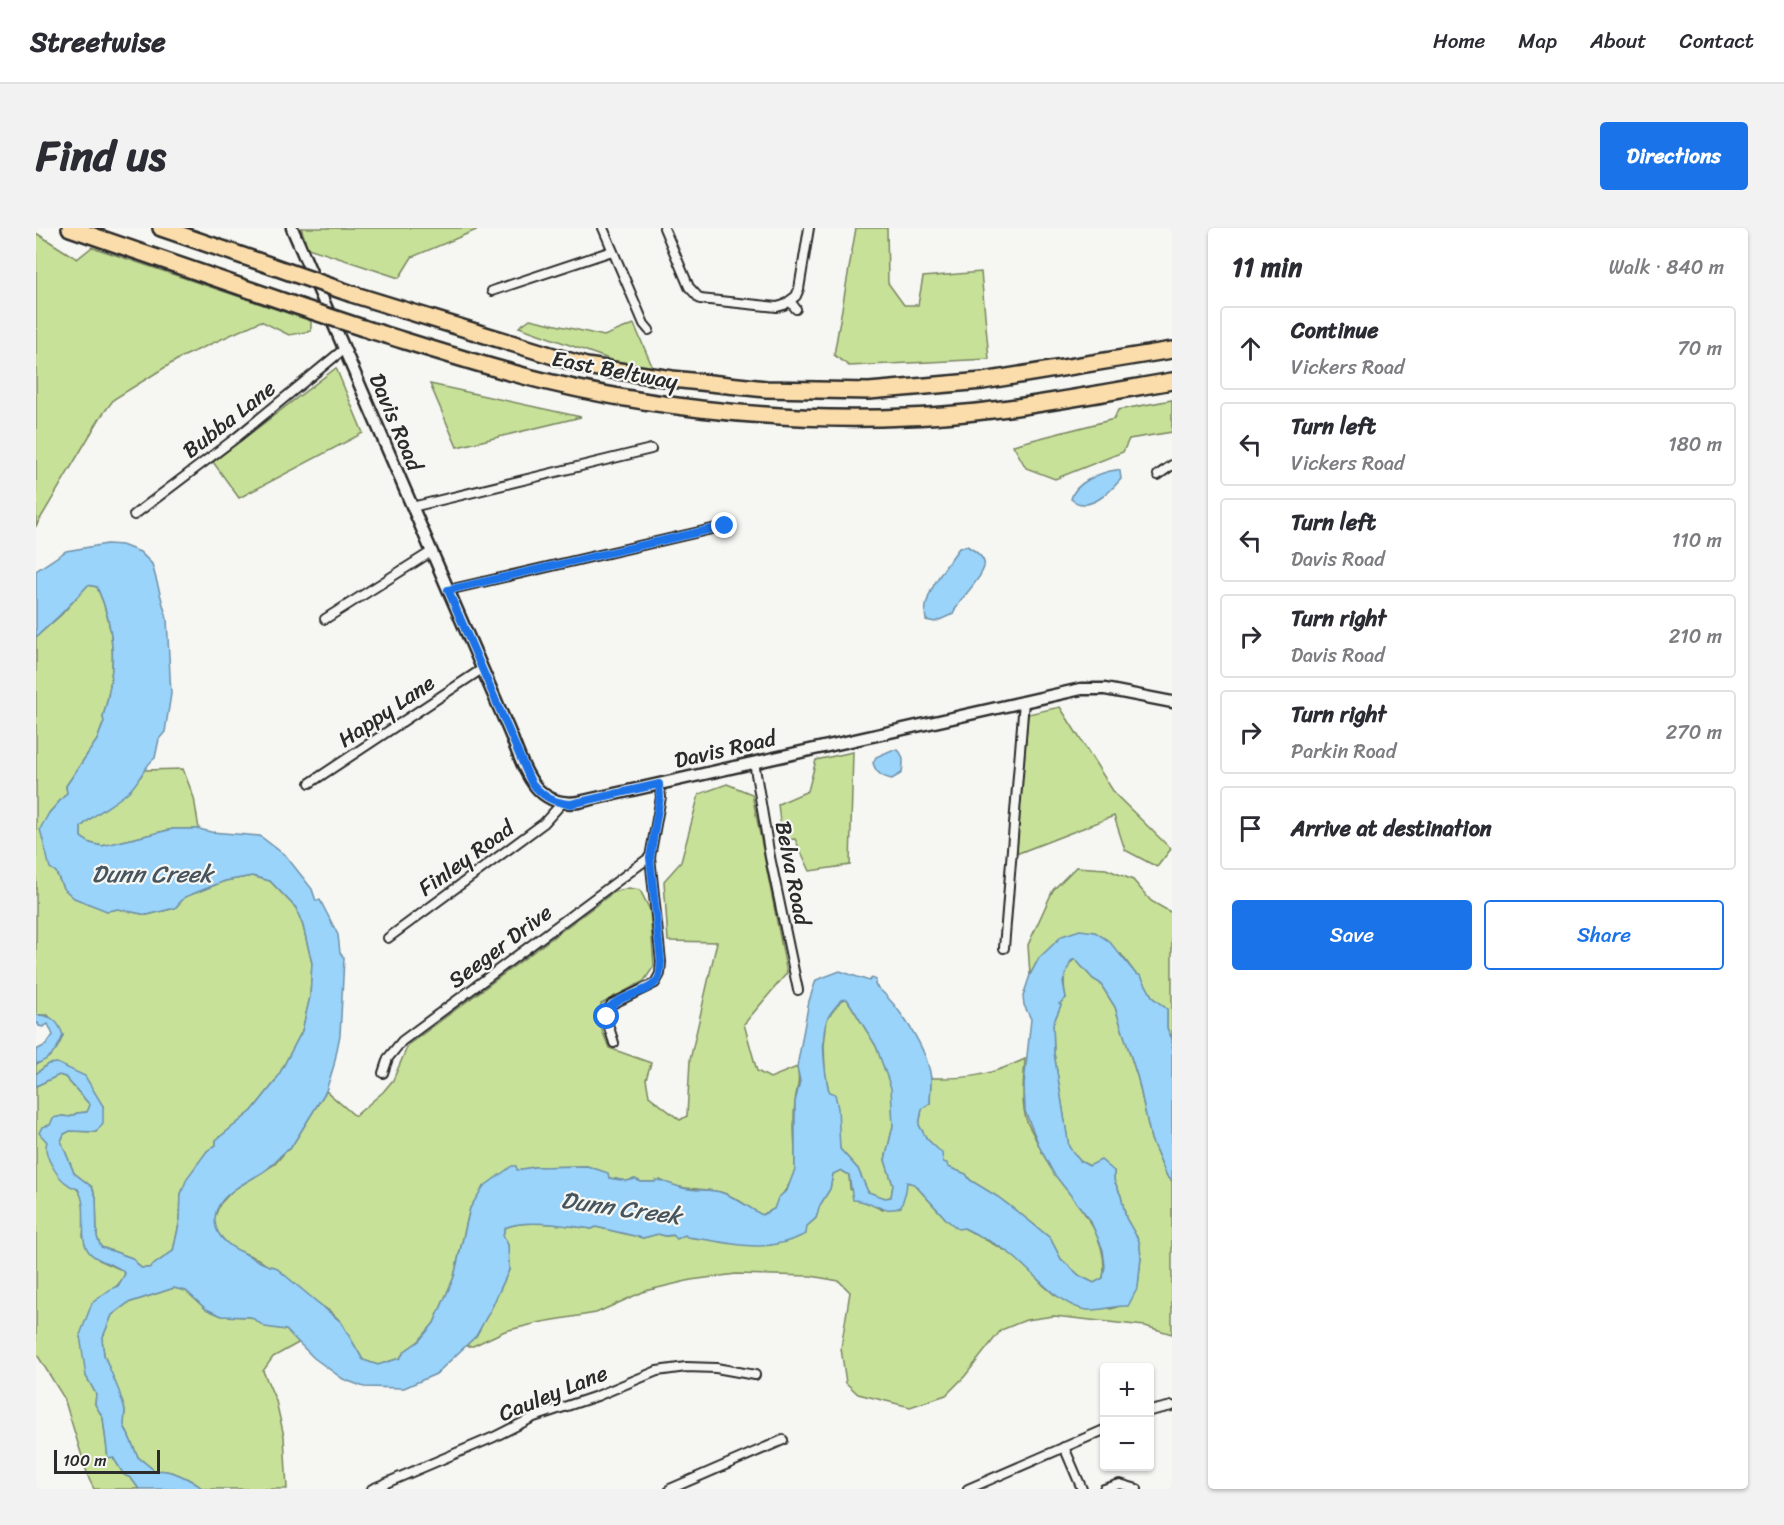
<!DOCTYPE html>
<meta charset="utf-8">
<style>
body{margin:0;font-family:Sriracha,sans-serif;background:#f2f2f3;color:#2b2b33}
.controls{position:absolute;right:18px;bottom:18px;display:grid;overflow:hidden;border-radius:6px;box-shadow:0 2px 4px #0004}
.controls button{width:54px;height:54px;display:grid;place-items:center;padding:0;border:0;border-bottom:2px solid #e1e1e2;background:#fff;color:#2b2b33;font:30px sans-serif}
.scale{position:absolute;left:18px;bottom:15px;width:106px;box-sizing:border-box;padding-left:6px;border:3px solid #2b2b2b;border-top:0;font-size:16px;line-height:21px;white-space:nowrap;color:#2b2b2b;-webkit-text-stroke:4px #f6f6f2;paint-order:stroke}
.stop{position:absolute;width:18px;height:18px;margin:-14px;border:4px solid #1a73e8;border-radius:50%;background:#fff}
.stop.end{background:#1a73e8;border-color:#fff;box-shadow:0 2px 6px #0008}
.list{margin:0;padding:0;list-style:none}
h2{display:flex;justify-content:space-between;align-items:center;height:78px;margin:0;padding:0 24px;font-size:26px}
h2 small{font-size:20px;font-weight:400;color:#7c7c81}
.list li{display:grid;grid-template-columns:39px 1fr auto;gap:18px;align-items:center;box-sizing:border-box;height:84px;margin:0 12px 12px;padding:0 12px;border:2px solid #e1e1e2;border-radius:6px}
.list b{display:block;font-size:22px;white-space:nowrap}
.list p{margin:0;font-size:20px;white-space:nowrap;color:#7c7c81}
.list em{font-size:20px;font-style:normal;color:#7c7c81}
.actions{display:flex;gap:12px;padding:18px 24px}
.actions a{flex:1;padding:14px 0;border:2px solid #1a73e8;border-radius:6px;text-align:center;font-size:21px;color:#1a73e8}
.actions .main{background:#1a73e8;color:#fff}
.icon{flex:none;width:33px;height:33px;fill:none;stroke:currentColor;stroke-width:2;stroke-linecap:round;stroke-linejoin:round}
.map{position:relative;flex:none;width:1136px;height:1261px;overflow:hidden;border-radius:6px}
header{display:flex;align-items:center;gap:36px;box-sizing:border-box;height:84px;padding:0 30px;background:#fff;border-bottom:2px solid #e1e1e2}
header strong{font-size:28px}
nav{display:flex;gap:33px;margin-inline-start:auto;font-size:21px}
.intro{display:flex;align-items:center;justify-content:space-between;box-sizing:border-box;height:144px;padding:0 36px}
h1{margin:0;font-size:42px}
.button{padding:15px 27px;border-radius:6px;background:#1a73e8;color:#fff;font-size:21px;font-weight:700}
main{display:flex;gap:36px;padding:0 36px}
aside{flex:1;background:#fff;border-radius:6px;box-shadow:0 2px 4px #0004}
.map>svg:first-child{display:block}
.green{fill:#c7e198;stroke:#798662;stroke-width:1.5}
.water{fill:#9ad4fa;stroke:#6e90a7;stroke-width:1.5;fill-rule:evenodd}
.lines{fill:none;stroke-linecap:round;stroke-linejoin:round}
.minor-casing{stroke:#2b2b2b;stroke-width:12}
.tertiary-casing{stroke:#2b2b2b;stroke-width:15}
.motorway-casing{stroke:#2b2b2b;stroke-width:20}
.minor{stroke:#f6f6f2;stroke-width:8}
.tertiary{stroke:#f6f6f2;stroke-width:10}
.motorway{stroke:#fbddab;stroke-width:15}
.motorway-bridge-casing{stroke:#2b2b2b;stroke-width:20;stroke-linecap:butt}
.motorway-bridge{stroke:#fbddab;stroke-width:15}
.route{stroke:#1a73e8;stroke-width:8}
.labels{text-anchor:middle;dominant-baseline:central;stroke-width:4.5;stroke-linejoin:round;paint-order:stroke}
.street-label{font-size:22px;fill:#2b2b2b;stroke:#f6f6f2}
.water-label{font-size:24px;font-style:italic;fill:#47555f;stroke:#f6f6f2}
</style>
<header>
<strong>Streetwise</strong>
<nav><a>Home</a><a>Map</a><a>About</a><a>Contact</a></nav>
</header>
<div class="intro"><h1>Find us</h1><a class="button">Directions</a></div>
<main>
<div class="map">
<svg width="1136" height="1261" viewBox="0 0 1136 1261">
<rect width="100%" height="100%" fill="#f6f6f2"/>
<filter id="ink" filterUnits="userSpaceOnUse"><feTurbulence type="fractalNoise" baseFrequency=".0167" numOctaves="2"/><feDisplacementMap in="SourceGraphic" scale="12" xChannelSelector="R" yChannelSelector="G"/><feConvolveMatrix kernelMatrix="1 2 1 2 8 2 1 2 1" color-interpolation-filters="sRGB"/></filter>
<g filter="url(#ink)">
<!-- green -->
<g class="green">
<path d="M265,0H445L376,29L363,50L272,20Z"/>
<path d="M820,0H851L852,55L868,77H882L887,49L945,44L953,131L813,138L798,127Z"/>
<path d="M0,5L41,31L56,19L275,93V103L253,107L225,93L144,130L78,171L64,190L0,298Z"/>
<path d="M494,91L568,108L598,96L616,138L601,141L483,99Z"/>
<path d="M300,140L327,205L203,270L177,234Z"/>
<path d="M394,156L545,189L421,219Z"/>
<path d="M1136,172V204L1093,211L1087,224L1019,251L990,240L977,217L1078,191L1082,182Z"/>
<path d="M52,357L61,359C81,404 80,442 67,489L68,493L61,512L30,558L31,565L13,585L20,644L27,660L71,683L82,681L111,687L139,680L149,669L189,653L216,648L234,653L260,680L267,698L276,735L274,769L266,803L239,854L216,883L180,912V917L171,923L145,966L144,992L137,1023L113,1040H105L96,1030L65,1019L61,1009L60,969L56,959L38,945L25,913L28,906L34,903L60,904L67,878L12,836L0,846V836C15,831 22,821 27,807L12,787H0V409L25,387Z"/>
<path d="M1024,479L1079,566L1135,621L1121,639L1089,622L1078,588L980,626L992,486Z"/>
<path d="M817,524L814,637L774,643L759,611L746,612L742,576L772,563L780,532Z"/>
<path d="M147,541L158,570L163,601H137L66,618L54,615L45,609V599L56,589L75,576L105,548L108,542Z"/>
<path d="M691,556L716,566L751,745L708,796L721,843L734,850L761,839C765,858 760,859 759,875C756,897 760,919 759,941C757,956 744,967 738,981L726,987C711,979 700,968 684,964C664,959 642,963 624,952L620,954H605L599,951L591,953L573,950L571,945L551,938L498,939L481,942L434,980L418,1049L398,1095L383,1113L369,1123L364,1130L342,1137L327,1132L305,1094L295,1084L270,1067L239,1039L232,1038L222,1031L194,1019L181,1004L177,993L184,976L197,962L239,936L250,923L254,921L290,863L319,888L347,864L357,852L372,817L578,664L593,660L604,662L614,682L618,738L608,753L565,776L562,792L573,820L615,835L610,851L613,868L644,892L651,888L654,832L681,714L632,713L628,653L645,634L663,566Z"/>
<path d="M1040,639L1070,641L1097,652L1115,673L1136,685V811L1131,800V781L1117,770L1105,748L1099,745L1085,726L1003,730L994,747L992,717L1017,662Z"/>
<path d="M1039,731L1057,751L1064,755L1079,779L1102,851L1115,911L1131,948L1136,953V1106L1109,1098L1018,1088L990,1092L965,1102L929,1148L910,1167L874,1179L822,1166L810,1155L805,1120L814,1064L803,1053L775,1048L700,1046L655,1052L609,1063L560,1085L506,1094L469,1103L437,1118H429L440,1108L456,1079L473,1042L472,1017L467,1007L469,1000C487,990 534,998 556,1001L560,999L607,1010L622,1006L629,1008L649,1007L652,1009L666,1011L771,998L780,990L784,977L794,961L797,946L805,942L813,947L814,961L825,972L847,982L869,961L871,954L878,956L911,992L922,1000H928L972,1024L990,1038L1007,1057L1019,1067L1075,1081L1083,1078L1102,1059L1105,1029L1103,1013L1090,990L1085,968L1078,952V943L1058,938H1054L1044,933L1033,920L1018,825L1017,796L1025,777L1023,776L1030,770C1027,757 1026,740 1039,731Z"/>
<path d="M811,771L840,818L856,860L857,898L849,932L857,957L855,969L849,970L832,964L822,941L804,921L789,843L788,817L791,791L805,772Z"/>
<path d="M989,831C988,852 983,881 994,900C1002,914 1008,931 1018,945C1041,975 1074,1009 1067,1050L1058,1055L1044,1048L1025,1031L1014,1010L991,991L962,969L934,952L930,946L912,939L907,934L905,925L891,911L883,897L886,881L894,875L895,850C933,851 955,847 989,831Z"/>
<path d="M23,847L29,849L54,877L52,884L41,885L34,889L26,888L11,914L47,970L49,992L47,1008L63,1032L86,1042L89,1046C83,1060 69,1067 56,1075L50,1148L60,1166L59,1176L67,1190L72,1229H77L88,1247L95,1250L103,1261H58L53,1251L28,1170L0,1125V858Z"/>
<path d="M138,1060L150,1063L170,1081L186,1088L215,1089L229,1098L250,1102L264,1114L237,1129L227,1143L240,1173L248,1208L251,1261H167C156,1252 134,1240 119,1243L102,1229L88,1197L89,1182L68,1127L66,1111L76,1087L92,1075Z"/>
</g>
<!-- water -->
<g class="water">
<path d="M1080,242L1084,243L1085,251C1074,264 1052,286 1035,271C1038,255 1065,244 1080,242Z"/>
<path d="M71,316L86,317L104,324L116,336L131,391L135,466L129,504L123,511L119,530C107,539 104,554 92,564C77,577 59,585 45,599V609L54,615L66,618L137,601H163L175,604L224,608L250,628L276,661L280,673L284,672L302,707L304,725L308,730L304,807L298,837L290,863L254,921C245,924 239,936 230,942C220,949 209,954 199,961C169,982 174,1010 206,1024C216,1029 228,1038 239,1039L305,1094L327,1132L342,1137L364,1130L369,1123L383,1113L398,1095L418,1049L434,980L447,959L476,938H480L481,942L498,939L551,938L572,945L573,950L591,953L599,951L605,954H619L620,952C629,953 638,958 647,960C659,963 672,961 684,964C700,969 711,979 726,987L738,981L742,970L751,962L759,941V874L764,853L761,839L773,773L780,752L804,743L833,753L836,750L840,752L839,757C862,777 892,820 895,851C895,859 894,867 894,875L886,881L883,897L891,911L906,925L907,934L911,935L912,939L930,946L934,952L962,969L991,991L1014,1010L1025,1031L1044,1048L1058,1055L1067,1050L1069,1038L1067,1022L1054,992L1018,946L1004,920L989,883L988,856L995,791L988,777L987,768L994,747L1003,730L1026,708L1044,702L1059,704L1073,713L1099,745L1105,748L1117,770L1131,781V800L1136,811V953L1131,948L1115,911L1102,851L1079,779L1064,755L1057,751L1039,731L1035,733L1027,754L1030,770L1023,776L1025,777L1017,796L1018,825L1033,919L1044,933L1053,938L1065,932L1078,943V952L1085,968L1090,990L1103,1013L1105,1029L1102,1059L1092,1078C1078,1077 1066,1083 1051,1082C1021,1078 996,1042 973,1025C960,1015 943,1008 928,1000L922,1001L911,992L878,956L871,954L870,963L865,979C847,987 834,972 817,972L813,947L805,942L797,946L794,961L784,977L780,990L771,998L770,1006C725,1028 697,1014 651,1009L649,1007L641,1011L637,1007L629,1008L622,1006L607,1010L560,999L556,1001C535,998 487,990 469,1000L467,1007L472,1017L473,1042L456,1079L440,1108L400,1146L368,1160L328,1159L307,1151L278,1130L250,1102L229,1099L215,1089L186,1088L170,1081L150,1063L138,1060L92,1075L76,1087L66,1111L68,1127L83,1163L89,1182L88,1197L102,1229L119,1243C134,1240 156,1252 167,1261H103L95,1250L88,1247L77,1229L72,1230L67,1190L59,1176L60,1166L50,1148L44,1107L56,1075L75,1061L82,1058L89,1046C82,1035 63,1036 53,1024C41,1009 54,982 42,961C39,960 35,959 33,957C22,951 6,926 11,914L3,905L6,899L14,897L17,890L26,888L34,889L41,885L51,884L54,877L29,849L23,847L0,858V846L12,836L21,835L49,848L67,878V895L60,904L34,903L28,906L25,913L38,945L56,959L60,969L61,1009L65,1019L96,1030L105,1040H113L137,1023L144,992L145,966L151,950L171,923L180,917V912L216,883L239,854L266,803L274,769L276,735L267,698L260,680L234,653L216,648L189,653L149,669L139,680L111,687L82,681L71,683L38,670L27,660L20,644L14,640L4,601L13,585L31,565L30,558L61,512L68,494L67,489C80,444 81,402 61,359L52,357L24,387L0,409V343L30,323ZM811,771L840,818L855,860L857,898L849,932L857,957L855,969L849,970L832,964L822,941L804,921L802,880L799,866L793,864C789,845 784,811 791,792C793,785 801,778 805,772Z"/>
<path d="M931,318C938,322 946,327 948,334C952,345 921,373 917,386L899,394L890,392C885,368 910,338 923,320Z"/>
<path d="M856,522H862C869,529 867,536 866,545L856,551C846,549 840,545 837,535L840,529Z"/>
<path d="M0,787C16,787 22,793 27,807C22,821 15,831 0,836V822L10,817L17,807L12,796L7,799L3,798L2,795L0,796Z"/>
</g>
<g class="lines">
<!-- minor casing -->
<g class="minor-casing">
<g id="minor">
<path d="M567,0L608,96L613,102"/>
<path d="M628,0L653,59L664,71L741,79L748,77L760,68L763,61L773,0"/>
<path d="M456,63L576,23"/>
<path d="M754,73L760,81"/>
<path d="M1122,247L1136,237"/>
<path d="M376,279L615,221"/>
<path d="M98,287L201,209L308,121"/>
<path d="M412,362L689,298"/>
<path d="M289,391L395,324"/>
<path d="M718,534L734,629L762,762"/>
<path d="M274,555L446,441"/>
<path d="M352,710L508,595L526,575"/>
<path d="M968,720L988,473"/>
<path d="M578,815C574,801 566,787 576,776L619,755L624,746L625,734L614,629L625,569L623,556"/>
<path d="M347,845L352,830L366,813L614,629"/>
<path d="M1114,1183L1136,1178"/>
<path d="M1028,1219L1046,1261"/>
<path d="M336,1261L458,1209L498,1189L561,1168L621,1143L650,1139L680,1140L719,1147"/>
<path d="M634,1261L747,1212"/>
<path d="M932,1261L1068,1202"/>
<path d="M1068,1261L1084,1256L1101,1261"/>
</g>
</g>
<!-- tertiary casing -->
<g class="tertiary-casing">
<path id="tertiary" d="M256,0L471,498C487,534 495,581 543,574L1045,461H1069L1136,474"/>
</g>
<!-- motorway casing -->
<g class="motorway-casing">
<g id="motorway">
<path d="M34,0L255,76"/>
<path d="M125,0L236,38"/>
<path d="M316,66L550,138L636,151L730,161L833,163L947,153L1136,122"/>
<path d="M327,100C373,114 419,129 466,142C592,178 740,195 871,189C959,186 1049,168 1136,153"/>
</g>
</g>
<!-- minor -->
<use href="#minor" class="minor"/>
<!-- tertiary -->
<use href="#tertiary" class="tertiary"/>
<!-- motorway -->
<use href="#motorway" class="motorway"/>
<!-- motorway-bridge casing -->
<g class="motorway-bridge-casing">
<g id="motorway-bridge">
<path d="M236,38L316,66"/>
<path d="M255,76L327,100"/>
</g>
</g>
<!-- motorway-bridge -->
<use href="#motorway-bridge" class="motorway-bridge"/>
</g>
</g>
<g class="lines" filter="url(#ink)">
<!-- route -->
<path class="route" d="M571,789L570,785C579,765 616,767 623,749C625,744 624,739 625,734L614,630L624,569L623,556L535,576C517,575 506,568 495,554L412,362L689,298"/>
</g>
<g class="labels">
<!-- street labels -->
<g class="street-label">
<text transform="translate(579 142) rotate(11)">East Beltway</text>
<text transform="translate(193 191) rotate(-38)">Bubba Lane</text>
<text transform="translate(360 194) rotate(67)">Davis Road</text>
<text transform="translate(350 483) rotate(-34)">Happy Lane</text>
<text transform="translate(689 521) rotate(-13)">Davis Road</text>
<text transform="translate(430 630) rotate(-36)">Finley Road</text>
<text transform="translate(757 645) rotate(79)">Belva Road</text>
<text transform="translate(464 718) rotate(-37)">Seeger Drive</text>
<text transform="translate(517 1165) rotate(-22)">Cauley Lane</text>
</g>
<!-- water labels -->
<g class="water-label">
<text x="116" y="646">Dunn Creek</text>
<text transform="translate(585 980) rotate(8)">Dunn Creek</text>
</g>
</g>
</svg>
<div class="controls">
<button>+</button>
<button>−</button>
</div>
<div class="scale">100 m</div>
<div class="stop" style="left:571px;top:789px"></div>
<div class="stop end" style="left:689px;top:298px"></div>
</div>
<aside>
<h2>11 min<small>Walk · 840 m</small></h2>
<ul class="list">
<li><svg class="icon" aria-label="ahead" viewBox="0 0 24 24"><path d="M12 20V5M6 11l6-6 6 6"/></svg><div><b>Continue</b><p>Vickers Road</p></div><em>70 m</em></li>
<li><svg class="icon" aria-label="left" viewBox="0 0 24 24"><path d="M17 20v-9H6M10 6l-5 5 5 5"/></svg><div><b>Turn left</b><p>Vickers Road</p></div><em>180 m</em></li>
<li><svg class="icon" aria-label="left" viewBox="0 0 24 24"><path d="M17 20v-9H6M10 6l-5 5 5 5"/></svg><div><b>Turn left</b><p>Davis Road</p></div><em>110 m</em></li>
<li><svg class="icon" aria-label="right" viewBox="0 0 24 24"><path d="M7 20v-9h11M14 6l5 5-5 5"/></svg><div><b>Turn right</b><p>Davis Road</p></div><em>210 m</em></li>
<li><svg class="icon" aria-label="right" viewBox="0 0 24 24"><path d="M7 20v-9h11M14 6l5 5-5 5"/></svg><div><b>Turn right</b><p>Parkin Road</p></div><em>270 m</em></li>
<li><svg class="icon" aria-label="arrive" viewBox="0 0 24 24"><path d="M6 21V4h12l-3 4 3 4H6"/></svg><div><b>Arrive at destination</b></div></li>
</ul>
<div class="actions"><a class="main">Save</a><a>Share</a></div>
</aside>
</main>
